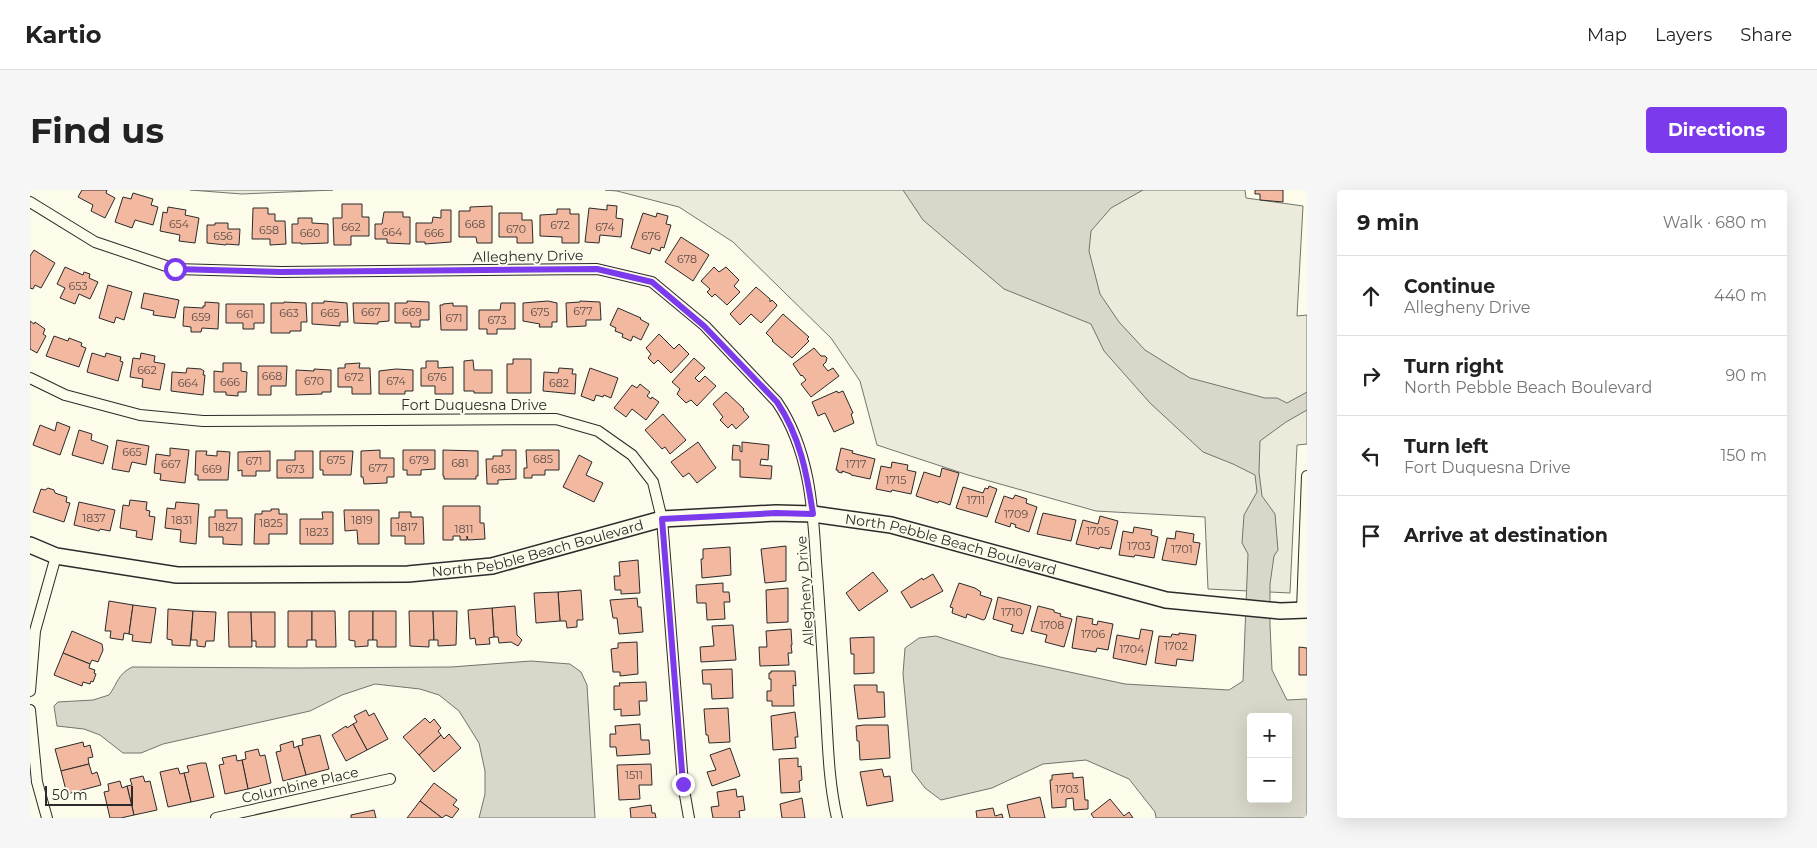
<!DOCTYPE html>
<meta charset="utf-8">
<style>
body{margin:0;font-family:Montserrat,sans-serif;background:#f6f6f6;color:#222}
.controls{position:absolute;right:15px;bottom:15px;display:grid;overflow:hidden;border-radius:5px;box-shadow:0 5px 20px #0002}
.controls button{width:45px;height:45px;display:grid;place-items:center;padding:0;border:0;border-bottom:1px solid #e0e0e0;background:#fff;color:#222;font:25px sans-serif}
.scale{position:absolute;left:15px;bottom:12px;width:88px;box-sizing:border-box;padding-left:5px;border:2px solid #2b2b2b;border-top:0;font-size:14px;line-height:18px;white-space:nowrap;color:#2b2b2b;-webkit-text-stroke:4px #fdfbea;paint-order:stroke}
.stop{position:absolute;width:15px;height:15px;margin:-11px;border:4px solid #7c3aed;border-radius:50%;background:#fff}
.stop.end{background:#7c3aed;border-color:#fff;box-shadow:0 1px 5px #0008}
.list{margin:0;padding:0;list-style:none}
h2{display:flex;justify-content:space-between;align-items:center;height:65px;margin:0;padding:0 20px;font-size:21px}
h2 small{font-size:16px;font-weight:400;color:#767676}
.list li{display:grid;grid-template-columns:32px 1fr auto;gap:15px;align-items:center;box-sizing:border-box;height:80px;padding:0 20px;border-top:1px solid #e0e0e0}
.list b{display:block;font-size:19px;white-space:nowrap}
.list p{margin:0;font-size:16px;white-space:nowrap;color:#767676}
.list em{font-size:16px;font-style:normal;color:#767676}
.icon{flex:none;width:28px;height:28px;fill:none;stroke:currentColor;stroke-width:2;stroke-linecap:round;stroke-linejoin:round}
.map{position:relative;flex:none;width:1277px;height:628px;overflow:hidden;border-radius:5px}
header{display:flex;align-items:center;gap:30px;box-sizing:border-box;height:70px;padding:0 25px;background:#fff;border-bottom:1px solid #e0e0e0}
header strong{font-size:24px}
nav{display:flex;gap:28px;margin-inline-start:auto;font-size:18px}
.intro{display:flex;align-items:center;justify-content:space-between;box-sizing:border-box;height:120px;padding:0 30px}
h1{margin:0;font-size:35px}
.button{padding:12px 22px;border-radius:5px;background:#7c3aed;color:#fff;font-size:18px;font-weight:700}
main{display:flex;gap:30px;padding:0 30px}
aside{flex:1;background:#fff;border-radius:5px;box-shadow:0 5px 20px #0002}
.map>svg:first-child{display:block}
.green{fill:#ecebdb;stroke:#74746e}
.water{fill:#d8d7c9;stroke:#74746e;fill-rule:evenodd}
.building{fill:#f2b8a0;stroke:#2b2b2b}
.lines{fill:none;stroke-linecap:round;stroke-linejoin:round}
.street-casing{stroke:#2b2b2b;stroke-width:12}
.secondary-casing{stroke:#2b2b2b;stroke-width:18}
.street{stroke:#fdfbea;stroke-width:10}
.secondary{stroke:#fdfbea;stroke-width:15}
.route{stroke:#7c3aed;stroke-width:6}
.labels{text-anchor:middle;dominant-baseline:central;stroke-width:4;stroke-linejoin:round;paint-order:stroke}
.number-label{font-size:11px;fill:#5d4e48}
.street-label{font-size:14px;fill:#2b2b2b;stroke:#fdfbea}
</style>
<header>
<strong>Kartio</strong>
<nav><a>Map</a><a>Layers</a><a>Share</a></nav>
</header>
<div class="intro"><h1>Find us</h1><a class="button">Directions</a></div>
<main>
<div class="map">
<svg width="1277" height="628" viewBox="0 0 1277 628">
<rect width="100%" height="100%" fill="#fdfbea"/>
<!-- green -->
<g class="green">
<path d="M160,0H303L212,4Z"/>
<path d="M575,0H1215L1216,8L1273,16L1267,126L1277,125V254L1267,255L1260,403L1178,399L1175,327L1066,321L938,285L847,255L830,191L801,148L703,52L649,17L587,1Z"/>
</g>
<!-- water -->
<g class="water">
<path d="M873,0H1113L1081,18L1061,41L1059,61L1070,104L1089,132L1115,160L1160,188L1235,208H1247L1257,213L1277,202V220L1256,232L1230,251L1229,282L1232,306L1245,324L1248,360L1244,366L1240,394V435L1242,480L1257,510L1277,509V628H1126L1125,622L1099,589L1056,570L1013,574L962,598L911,610L895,598L882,581L873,484L875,458L889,448L906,446L970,467L1095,494L1199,500L1213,491L1218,364L1212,353L1214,325L1227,302L1225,285L1203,274L1173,262L1120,213L1074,161L1061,134L974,99L893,30ZM1221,527H1258V609H1221Z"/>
<path d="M501,471L540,474L551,482L557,495L565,628H449L455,604V581L449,553L429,521L409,505L390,499L345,494L312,505L280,521L133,554L111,563H93L70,545L54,539L27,536L24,516L28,512L63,510L79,505C88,493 87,485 102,477L269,478L421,477Z"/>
</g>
<!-- building -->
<g class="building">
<path d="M52,0H77L76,3L85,8L75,28L61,21L63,15L48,7Z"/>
<path d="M1225,0H1253V12L1230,10V4H1225Z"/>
<path d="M103,3L123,9L121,15L128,17L123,35L105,30L102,38L85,32L93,7L101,9Z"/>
<path d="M312,14H332V27H339V46H321V55H304L303,28H312Z"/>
<path d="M577,15L587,16L586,28L593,29L591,47L570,45L569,53L555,52L559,18L577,20Z"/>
<path d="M462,16V53H447L446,47H429V21H440V17Z"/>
<path d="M138,17L156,20L155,25L169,28L165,53L149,51L150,45L130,41L133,22L137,23Z"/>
<path d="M223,18H238V24H245V31H255L256,54L240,55V49H222Z"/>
<path d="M527,19H540V24H549V53H532V47L510,46V25L527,24Z"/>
<path d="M411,20H421V52L395,54V52H386V33H402L403,27L411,28Z"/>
<path d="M354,22H373V27H380V54L357,53V49H345V34H352Z"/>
<path d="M469,23H492V30H502L503,53H487V47H469Z"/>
<path d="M613,23L626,27L627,23L638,26L636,34L641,35L634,58L631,57L630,61L622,58L620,64L601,58Z"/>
<path d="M268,28H282V33L298,34V53L271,54V53H262V34H268Z"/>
<path d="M185,33H198V39H210L209,55L196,54V55L177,53V35H185Z"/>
<path d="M651,47L679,65L663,91L635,72Z"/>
<path d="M4,60L25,73L11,98L5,95L3,99L0,98V66Z"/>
<path d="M35,77L53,85L54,82L60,84L59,88L68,92L60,109L49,104L45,114L30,108L35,98L27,94Z"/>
<path d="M684,77L689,82L696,77L709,90L704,96L710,102L697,115L685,104L682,107L677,102L680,99L671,91Z"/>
<path d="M78,95L102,102L94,130L86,127L84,133L69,128Z"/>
<path d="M726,97L740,109V112L742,110L747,115L746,117L731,133L721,124L710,135L700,124Z"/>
<path d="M114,103L149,110L145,128L123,125L124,121L111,118Z"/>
<path d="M294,111L317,113L318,132H310V136L282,134V113H294Z"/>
<path d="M377,111L399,112V130H390V137H381V133H365V113H377Z"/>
<path d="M518,111L527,113V132H522V137H509L510,134L493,131V113Z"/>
<path d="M550,111L570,112L571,130H556V136L537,137L536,113L550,112Z"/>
<path d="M175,112L189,113L188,139L172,138L171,142H161V137L153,136L154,117L173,118V116H175Z"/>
<path d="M254,112L276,113L277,132H271V141H260V143H241V113H254Z"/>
<path d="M323,113H359V131L348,132V134L324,133Z"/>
<path d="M423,113V116H437V140H411L410,115H413V114Z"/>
<path d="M471,113H485V139H467V144H457V139H449V120H470Z"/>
<path d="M196,114H234V133H224V139H213V133H196Z"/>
<path d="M588,118L611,128L610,129L619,134L611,150L603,146L601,151L592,147L593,144L585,141L586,138L580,135Z"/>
<path d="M753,124L779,147L777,149L779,151L762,168L742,151L743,150L736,143Z"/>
<path d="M0,131L4,134L5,132L15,139L13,144L16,146L7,163L0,159Z"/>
<path d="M629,144L644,159L649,154L659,164L641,183L628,170L624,174L618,168L621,164L616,158Z"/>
<path d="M24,146L38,151L39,148L52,153L51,156L56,158L49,177L16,166Z"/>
<path d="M784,158L791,166H795L797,168L796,172L793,175L798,181L803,178L809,186L781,207L771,194L776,190L772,185L771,186L763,174Z"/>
<path d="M62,163L75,167L76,163L91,167L90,171L93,172L88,191L57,182Z"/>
<path d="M111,163L125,166L124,172L135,174L130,200L112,197L113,189L100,187L103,168L110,169Z"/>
<path d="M664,168L675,178L665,188L669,192L675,186L686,196L667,216L661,210L656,213L647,204L650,199L642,192Z"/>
<path d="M483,169H501V203H477V174H483Z"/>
<path d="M443,170L444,180H462V203H444V201H434V171Z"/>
<path d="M396,171H408V178L423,177V204H405V196H391V178H396Z"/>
<path d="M193,173H211V181L217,182L216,202H208V206L196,205V202H184V181L193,182Z"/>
<path d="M330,173L329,178H340L341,204H322V197H308V178H315V174Z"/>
<path d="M228,176H257L256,196H241V205H228Z"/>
<path d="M157,178L171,179L174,181L173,185H175L173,205L141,201L142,182L156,183Z"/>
<path d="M529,178L543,179L542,184H546L545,204L513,201L514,182L528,183Z"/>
<path d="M560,178L588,188L581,208L574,205L573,207L566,205L564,211L551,206Z"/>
<path d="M284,179L301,180V202H292V204L266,205V180L284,181Z"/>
<path d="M366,179L383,180V201H375V204H349V181Z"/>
<path d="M610,194L620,202L617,206L621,209L622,207L629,212L616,230L602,219L596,227L584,218L602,195L607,198Z"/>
<path d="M807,201L808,203L813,201L823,223L821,224L824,233L804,242L795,223L788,226L782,212Z"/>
<path d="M696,202L714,219L713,220L719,227L706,239L702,234L698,238L690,230L693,227L683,214Z"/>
<path d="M633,224L656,250L640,264L635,257L632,259L615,240Z"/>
<path d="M27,232L40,237L30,265L3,255L10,235L25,241Z"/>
<path d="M49,240L62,244L61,250L78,256L73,274L42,265Z"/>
<path d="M87,250L119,256L116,275L102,272L99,282L82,279Z"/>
<path d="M668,252L686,278L667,293L659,283L653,287L641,272Z"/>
<path d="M712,252L739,255L738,270L731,269L730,275L742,276L741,289L710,287V270H702L703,255L710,256V261L712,262Z"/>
<path d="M140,258L159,260L155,293L130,290L131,284L124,283L126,264L140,266Z"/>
<path d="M811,258L823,261L822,263L845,269L840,289L821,285V284L812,281V283L808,282V280H806Z"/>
<path d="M350,260V268H364V287H357V293L334,294L333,287H331V261Z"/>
<path d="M373,260H405V279L391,280V285H377V280H373Z"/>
<path d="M413,260L448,261V286H446V289H414V286H413Z"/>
<path d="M472,260H486V289L468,290V294H457L456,269H463V266H472Z"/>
<path d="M496,260H529V280H515V285H502V288H494V278H497Z"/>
<path d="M166,261H177L176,265L187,266V261L200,262L198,290H168V285H165Z"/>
<path d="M240,261V281H226V286H212V280L208,281V262Z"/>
<path d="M265,261H283V288H247V270H265Z"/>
<path d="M290,261H323L321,285H293V280H290Z"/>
<path d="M549,265L562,272L556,285L573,293L564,312L533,297Z"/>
<path d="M862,272L878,275L877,280L886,282L881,304L862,300L861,302L846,299L851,276L861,278Z"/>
<path d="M912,278L929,283L920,315L909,311L908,313L886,306L894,282L910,287Z"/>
<path d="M959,296L967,299L957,327L926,318L933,297L953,303L955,298L958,299Z"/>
<path d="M18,298L24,300L25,303L37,307L36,312L40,313L34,332L3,322L11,299L15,300Z"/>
<path d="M985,305L997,309L996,313L1007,317L999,342L985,337L986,335L981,333L980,337L965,332L974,306L983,309Z"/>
<path d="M100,310L117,312L116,320L120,321L119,326L125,327L122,350L106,347L107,341L90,338L93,315L99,316Z"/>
<path d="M49,312L85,320L80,341L70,339L69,341L44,335Z"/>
<path d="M146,312L169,314L166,354L150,352L151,340L135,338L137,318L145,319Z"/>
<path d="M413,316H450V333H454L455,349L438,350L437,346V350H430V346H423V350H413Z"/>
<path d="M241,319H249V324H257V344H239V354H224L225,324H232V321H241Z"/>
<path d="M185,320H197V328H212V355L193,354V347H179V327H185Z"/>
<path d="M314,320H349V354H328L327,340L315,341Z"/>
<path d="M292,322H303V354H270V329H293Z"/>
<path d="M369,322H381V327H393L394,354H375V346H361V328H369Z"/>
<path d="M1013,323L1046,330L1041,351L1007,344Z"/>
<path d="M1070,326L1088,331L1081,359L1070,357L1069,359L1046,354L1053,330L1068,334Z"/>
<path d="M1104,337L1122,340L1121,345L1128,347L1124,368L1105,365L1104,367L1089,365L1093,341L1103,343Z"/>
<path d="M1146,341L1164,344L1163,352L1170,353L1166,375L1132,370L1137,348L1145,349Z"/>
<path d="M756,356V391L735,393L731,359Z"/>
<path d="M700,357L701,385L672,388L671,369H673V359Z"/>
<path d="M608,370L610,403L591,404V400H585L584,386H590L589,372Z"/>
<path d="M843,382L858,401L829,421L816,403Z"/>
<path d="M903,384L913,401L881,418L871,402L892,388L893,390Z"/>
<path d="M693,393V402H699L700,412H694L695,429L677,430L676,413H667L666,395Z"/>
<path d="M929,393L945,398L951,402L950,405L962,409L955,429L953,430L937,424L936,428L922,423L923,418L920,417Z"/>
<path d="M758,398V432L737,433L736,400Z"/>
<path d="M551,400L553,430H547V437L537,438L536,431H530L528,402Z"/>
<path d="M528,402L530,431L506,433L504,403Z"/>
<path d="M968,407L1001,416L993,444L981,441L983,435L963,429Z"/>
<path d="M607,408L608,417H611L613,442L589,444L587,428H583L580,410Z"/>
<path d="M79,411L103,415L99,444L94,443L93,450L80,448L81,441H75Z"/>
<path d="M103,415L126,418L121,453L102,451L103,445L99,444Z"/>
<path d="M485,416L487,445L492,450L488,456L481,452L469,453L468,447H464L462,418Z"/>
<path d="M1008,416L1024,420V422L1031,424L1030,426L1042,429L1034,457L1015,452L1017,445L1001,441Z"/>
<path d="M462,418L464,447L459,448L460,454L446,455L445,448L440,449L438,420Z"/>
<path d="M138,419L163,421L160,456L142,455V450L137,449Z"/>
<path d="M163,421L186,422L184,451H176L175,457L167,456V450H161Z"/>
<path d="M258,421H282V450H277V457H258Z"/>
<path d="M282,421H305L306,457H286V450H282Z"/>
<path d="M319,421H343V450H338V456L325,457V451L319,450Z"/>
<path d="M343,421H366V457H347V450H343Z"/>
<path d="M379,421H403L404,450H399V457L380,456Z"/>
<path d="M403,421H427L426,455L408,456V450H404Z"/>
<path d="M198,422H221L222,457H199Z"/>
<path d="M221,422H245V457H226V451H222Z"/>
<path d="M1047,426L1063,429L1062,434L1067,435L1068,431L1083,434L1078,460L1067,458L1066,462L1042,458Z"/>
<path d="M703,435L706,470L671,472L670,457L684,456L682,436Z"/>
<path d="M761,439L762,455H761L762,463H758L759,475L730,476L729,457H737L736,441Z"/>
<path d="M1111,439L1123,441L1116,475L1083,468L1087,445L1109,449Z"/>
<path d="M42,441L72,454L73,460L68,472L62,470L60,474L33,463Z"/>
<path d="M1149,443L1166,445L1163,471L1147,469L1146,476L1125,473L1129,446L1141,447L1142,444L1149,445Z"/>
<path d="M844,447V483L824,484V464H821L820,448Z"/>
<path d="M607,452L608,484L590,486V482H583L581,459L588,458V453Z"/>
<path d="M1269,457L1277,458V485H1269Z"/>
<path d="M33,463L60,474L59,478L65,480L64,483L66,484L63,492L61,491L60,494L53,492L52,496L24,485Z"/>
<path d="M702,479L703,508L682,509L681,494H673L672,480Z"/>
<path d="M741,481H765L766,496L763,495L764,516H742V511H737V501H741V489H739V483H741Z"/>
<path d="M616,492L617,511H609L610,525L591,526V519L584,520V496H590L589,493Z"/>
<path d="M824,495H847V502H854L855,527L828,529Z"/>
<path d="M698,518L700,552L679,553L678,545H676L674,519Z"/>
<path d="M336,520L339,526L344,523L358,549L337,560L323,534L327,532L324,526Z"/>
<path d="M765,522L768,547H765L766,558L743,560L741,526Z"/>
<path d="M395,528L400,533L404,529L411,538L408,541L411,545L389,565L373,547Z"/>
<path d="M323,534L337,560L316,571L302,545L316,536L317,538Z"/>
<path d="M610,534L611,550H619L620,564L587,566L586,557H580V544H586L585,536Z"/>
<path d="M834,535H858L860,568L830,570L829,551H827L826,536Z"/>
<path d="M419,544L431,558L404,582L389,565L411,545L414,549Z"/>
<path d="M290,545L299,579L276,585L268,556L273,555L272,549Z"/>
<path d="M263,551L264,558L268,556L276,585L253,591L246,562L251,561L250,555Z"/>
<path d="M53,552L54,557L60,555L63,567L58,568L59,574L31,581L25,559Z"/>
<path d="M700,558L710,586L682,596L677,582L686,580L680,565Z"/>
<path d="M228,559L230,566L235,565L241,593L218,599L212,570L216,569L215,562Z"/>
<path d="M206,565L207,571L212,570L218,599L195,604L189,575L194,574L192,568Z"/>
<path d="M768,568V577L771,576L772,590L769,591L770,602L751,603L749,569Z"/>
<path d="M171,573H176L184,607L161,612L154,583L159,582L157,576Z"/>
<path d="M59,574L62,584L67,582L71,595L37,604L31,581Z"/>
<path d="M621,574L622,595H609L610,609L589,610L587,575Z"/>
<path d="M148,578L150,584L154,583L161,612L138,617L130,582Z"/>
<path d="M852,579L854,587L860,586L863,611L837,616L830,582Z"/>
<path d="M1043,583V588L1053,587L1055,610H1058V619L1044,620L1043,608L1036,609V617L1022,618L1020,590H1022V585Z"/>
<path d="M113,586L115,592L120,591L127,620L104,625L97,596L102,595L100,589Z"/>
<path d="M90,591L92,598L97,596L104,625L91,628H80L74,602L79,601L78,594Z"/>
<path d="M404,593L427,610L423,615L429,619L422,628L416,625L412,628L390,611Z"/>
<path d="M706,599L707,607L713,606L715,620L709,621L710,628H683L681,617L689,616L687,602Z"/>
<path d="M1010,607L1015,628H980L977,615Z"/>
<path d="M772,608L775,628H752L750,614Z"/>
<path d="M1080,609L1094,626L1099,622L1103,628H1064L1061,624Z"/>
<path d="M390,611L412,628H377Z"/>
<path d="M621,615L622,623H625L626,628H601L600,618Z"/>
<path d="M963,618L965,626L972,624L973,628H947L946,621Z"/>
<path d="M344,620L346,628H321V625Z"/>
</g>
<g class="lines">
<!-- street casing -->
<g class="street-casing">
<g id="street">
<path d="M0,12L65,52L145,79L251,82L567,79L622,92L675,136L747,212C779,259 783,316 786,371C790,422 793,472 796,523C798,557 799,594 807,628"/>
<path d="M0,188L35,205L110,225L173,231L526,229L568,241L602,265L623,292L632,329L653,594L659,628"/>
<path d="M1272,420L1277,286"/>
<path d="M0,501L5,441L26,366"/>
<path d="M0,520L7,592L17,628"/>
<path d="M186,628L360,589"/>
</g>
</g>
<!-- secondary casing -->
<g class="secondary-casing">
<g id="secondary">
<path id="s1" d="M0,355L26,366L147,385L378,384L462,376L632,329L746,323L783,324L861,335L1136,410L1250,421L1277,420"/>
</g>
</g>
<!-- street -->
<use href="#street" class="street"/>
<!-- secondary -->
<use href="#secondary" class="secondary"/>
</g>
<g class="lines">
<!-- route -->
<path class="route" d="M145,79L251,82L567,79L622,92L674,136L747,212C770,246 777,284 783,324L746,323L632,329L653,594"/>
</g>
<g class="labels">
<!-- number labels -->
<g class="number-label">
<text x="149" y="34">654</text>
<text x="445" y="34">668</text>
<text x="530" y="35">672</text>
<text x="321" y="37">662</text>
<text x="575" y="37">674</text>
<text x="486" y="39">670</text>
<text x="239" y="40">658</text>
<text x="362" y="42">664</text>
<text x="280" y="43">660</text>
<text x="404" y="43">666</text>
<text x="193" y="46">656</text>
<text x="621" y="46">676</text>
<text x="657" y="69">678</text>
<text x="48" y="96">653</text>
<text x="553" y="121">677</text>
<text x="341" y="122">667</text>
<text x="382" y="122">669</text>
<text x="510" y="122">675</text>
<text x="259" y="123">663</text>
<text x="300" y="123">665</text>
<text x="215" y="124">661</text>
<text x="171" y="127">659</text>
<text x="424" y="128">671</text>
<text x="467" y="130">673</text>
<text x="117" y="180">662</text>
<text x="242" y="186">668</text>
<text x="324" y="187">672</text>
<text x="407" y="187">676</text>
<text x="284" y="191">670</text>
<text x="366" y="191">674</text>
<text x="200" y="192">666</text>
<text x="158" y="193">664</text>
<text x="529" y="193">682</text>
<text x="102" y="262">665</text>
<text x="513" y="269">685</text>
<text x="306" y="270">675</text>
<text x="389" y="270">679</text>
<text x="224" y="271">671</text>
<text x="430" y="273">681</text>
<text x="141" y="274">667</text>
<text x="826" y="274">1717</text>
<text x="348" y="278">677</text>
<text x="182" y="279">669</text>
<text x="265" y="279">673</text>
<text x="471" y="279">683</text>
<text x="866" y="290">1715</text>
<text x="946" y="310">1711</text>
<text x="986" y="324">1709</text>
<text x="64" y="328">1837</text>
<text x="152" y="330">1831</text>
<text x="332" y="330">1819</text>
<text x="241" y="333">1825</text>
<text x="196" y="337">1827</text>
<text x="377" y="337">1817</text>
<text x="434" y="339">1811</text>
<text x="1068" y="341">1705</text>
<text x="287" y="342">1823</text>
<text x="1109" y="356">1703</text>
<text x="1152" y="359">1701</text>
<text x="982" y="422">1710</text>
<text x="1022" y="435">1708</text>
<text x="1063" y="444">1706</text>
<text x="1146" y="456">1702</text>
<text x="1102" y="459">1704</text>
<text x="604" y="585">1511</text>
<text x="1037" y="599">1703</text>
</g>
<!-- street labels -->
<g class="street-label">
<text transform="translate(498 66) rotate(-1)">Allegheny Drive</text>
<text x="444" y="215">Fort Duquesna Drive</text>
<text stroke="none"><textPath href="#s1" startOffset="935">North Pebble Beach Boulevard</textPath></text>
<text stroke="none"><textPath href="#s1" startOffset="514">North Pebble Beach Boulevard</textPath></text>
<text transform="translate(775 401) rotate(-94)">Allegheny Drive</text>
<text transform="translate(270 595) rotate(-13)">Columbine Place</text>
</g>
</g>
</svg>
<div class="controls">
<button>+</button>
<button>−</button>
</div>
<div class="scale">50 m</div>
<div class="stop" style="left:145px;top:79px"></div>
<div class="stop end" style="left:653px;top:594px"></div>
</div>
<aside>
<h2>9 min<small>Walk · 680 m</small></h2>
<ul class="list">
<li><svg class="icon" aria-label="ahead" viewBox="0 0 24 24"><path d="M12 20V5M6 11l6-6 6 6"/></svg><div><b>Continue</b><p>Allegheny Drive</p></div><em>440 m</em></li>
<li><svg class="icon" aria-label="right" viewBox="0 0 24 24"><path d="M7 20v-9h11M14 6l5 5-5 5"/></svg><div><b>Turn right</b><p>North Pebble Beach Boulevard</p></div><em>90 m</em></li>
<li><svg class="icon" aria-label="left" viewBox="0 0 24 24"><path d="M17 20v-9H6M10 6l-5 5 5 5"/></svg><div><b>Turn left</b><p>Fort Duquesna Drive</p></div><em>150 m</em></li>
<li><svg class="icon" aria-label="arrive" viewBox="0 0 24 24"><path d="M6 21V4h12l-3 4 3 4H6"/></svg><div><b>Arrive at destination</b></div></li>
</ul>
</aside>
</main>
